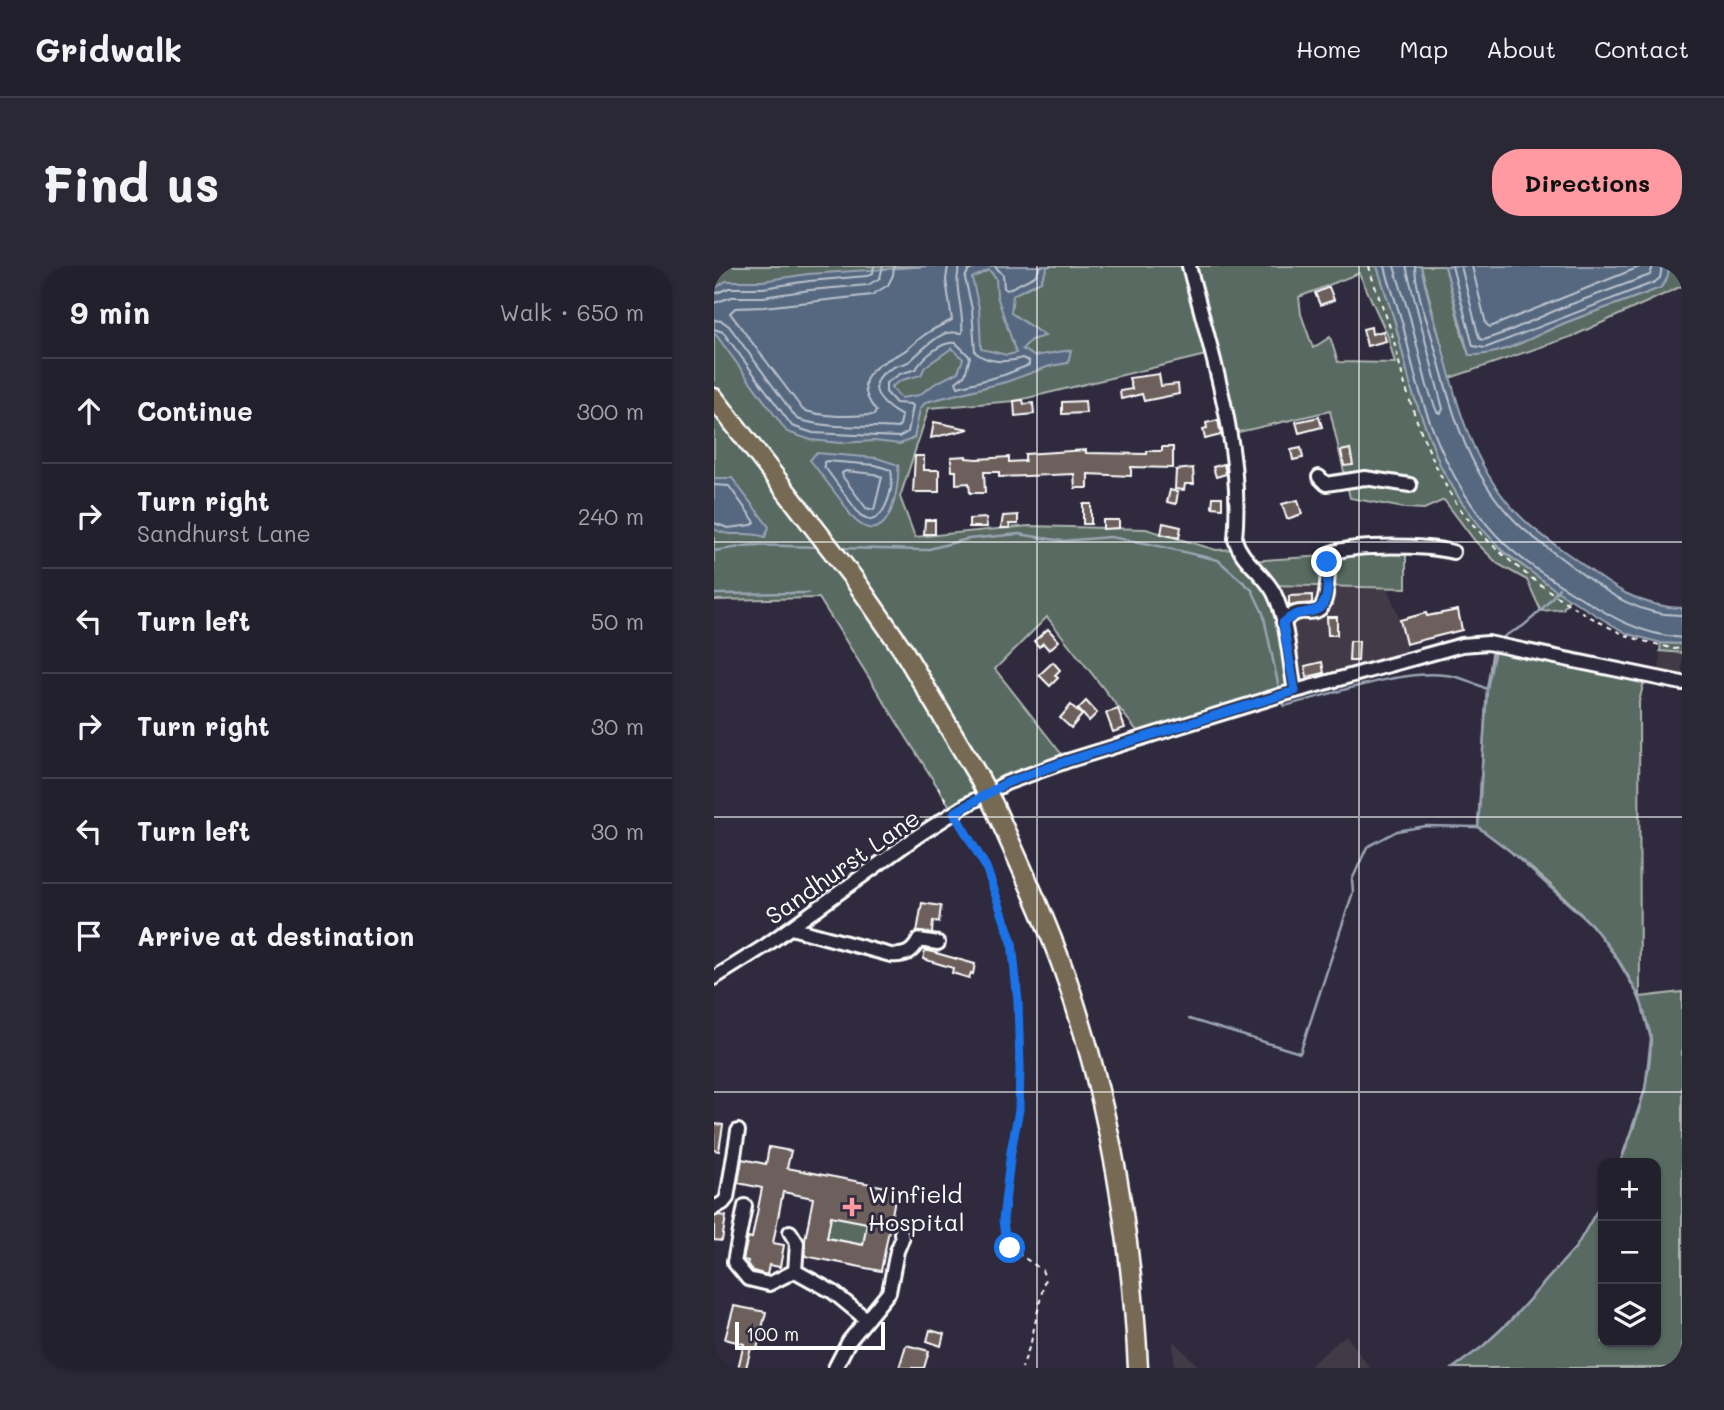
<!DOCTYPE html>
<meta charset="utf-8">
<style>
body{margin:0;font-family:Mali,sans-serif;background:#2b2836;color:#f1f3f6}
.controls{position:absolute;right:21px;bottom:21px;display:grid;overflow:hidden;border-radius:14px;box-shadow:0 2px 5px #0004}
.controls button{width:63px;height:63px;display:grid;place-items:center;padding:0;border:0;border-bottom:2px solid #403e4a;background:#23202e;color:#f1f3f6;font:35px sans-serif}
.scale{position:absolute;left:21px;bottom:18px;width:150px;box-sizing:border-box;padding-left:7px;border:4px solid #fff;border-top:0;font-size:19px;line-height:24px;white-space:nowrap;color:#fff;-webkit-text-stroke:5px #2f2a3d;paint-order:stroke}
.stop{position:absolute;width:21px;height:21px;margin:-16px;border:5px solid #1a73e8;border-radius:50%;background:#fff}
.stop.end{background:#1a73e8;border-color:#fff;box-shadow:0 2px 7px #0008}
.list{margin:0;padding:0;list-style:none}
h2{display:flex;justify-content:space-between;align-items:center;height:91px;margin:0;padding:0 28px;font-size:30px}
h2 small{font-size:23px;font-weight:400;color:#a3a3aa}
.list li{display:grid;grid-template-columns:46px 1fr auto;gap:21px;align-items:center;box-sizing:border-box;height:105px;padding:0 28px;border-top:2px solid #403e4a}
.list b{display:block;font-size:26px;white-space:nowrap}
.list p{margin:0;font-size:23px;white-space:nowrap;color:#a3a3aa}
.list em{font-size:23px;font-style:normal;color:#a3a3aa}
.icon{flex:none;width:38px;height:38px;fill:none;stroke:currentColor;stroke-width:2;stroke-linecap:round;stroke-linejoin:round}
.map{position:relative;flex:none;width:968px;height:1102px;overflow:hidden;border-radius:28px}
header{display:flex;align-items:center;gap:42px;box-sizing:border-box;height:98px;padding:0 35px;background:#23202e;border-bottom:2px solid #403e4a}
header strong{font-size:33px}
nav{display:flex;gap:38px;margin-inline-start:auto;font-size:24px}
.intro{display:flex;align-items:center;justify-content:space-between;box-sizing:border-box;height:168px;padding:0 42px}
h1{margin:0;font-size:49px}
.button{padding:18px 32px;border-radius:28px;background:#ff9aa2;color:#111;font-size:24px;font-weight:700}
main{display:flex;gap:42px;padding:0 42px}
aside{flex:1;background:#23202e;border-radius:28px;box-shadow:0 2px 5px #0004}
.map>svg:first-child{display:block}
.built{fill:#423a46}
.green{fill:#596a62;stroke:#acb4b0;stroke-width:2;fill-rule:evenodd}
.water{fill:#566780;stroke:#9aa4b3;stroke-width:2;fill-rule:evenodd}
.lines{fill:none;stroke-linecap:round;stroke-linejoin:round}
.shore{stroke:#bbc2cc;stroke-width:2}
.stream{stroke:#9aa4b3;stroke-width:2.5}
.building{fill:#6d605c;stroke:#fff;stroke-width:2;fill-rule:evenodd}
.minor-casing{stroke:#fff;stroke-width:18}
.highway-casing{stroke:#fff;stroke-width:23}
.path{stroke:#fff;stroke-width:2;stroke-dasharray:5 5;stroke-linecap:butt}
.minor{stroke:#2f2a3d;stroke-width:12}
.highway{stroke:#766a54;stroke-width:18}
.highway-bridge-casing{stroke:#fff;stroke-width:23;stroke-linecap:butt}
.highway-bridge{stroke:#766a54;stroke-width:18}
.route{stroke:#1a73e8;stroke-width:9}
.grid{fill:none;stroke:#fff;stroke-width:2;stroke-opacity:0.55}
.poi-dot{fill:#ff9aa2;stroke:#2f2a3d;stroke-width:2.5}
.labels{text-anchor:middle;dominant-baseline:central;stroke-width:6;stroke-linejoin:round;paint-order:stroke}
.street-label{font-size:24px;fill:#fff;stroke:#2f2a3d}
.poi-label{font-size:24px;fill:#fff;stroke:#2f2a3d;text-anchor:start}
</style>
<header>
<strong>Gridwalk</strong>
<nav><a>Home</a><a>Map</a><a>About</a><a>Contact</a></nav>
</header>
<div class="intro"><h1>Find us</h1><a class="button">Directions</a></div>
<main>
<aside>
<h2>9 min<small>Walk · 650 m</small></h2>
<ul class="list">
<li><svg class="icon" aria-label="ahead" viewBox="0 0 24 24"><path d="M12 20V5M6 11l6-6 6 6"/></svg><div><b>Continue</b></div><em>300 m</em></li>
<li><svg class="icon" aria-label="right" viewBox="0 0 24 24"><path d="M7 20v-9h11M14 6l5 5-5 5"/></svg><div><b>Turn right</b><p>Sandhurst Lane</p></div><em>240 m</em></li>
<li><svg class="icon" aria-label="left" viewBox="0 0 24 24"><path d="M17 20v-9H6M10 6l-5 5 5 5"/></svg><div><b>Turn left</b></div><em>50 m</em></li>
<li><svg class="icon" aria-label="right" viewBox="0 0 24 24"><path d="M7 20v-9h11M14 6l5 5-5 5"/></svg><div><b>Turn right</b></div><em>30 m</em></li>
<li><svg class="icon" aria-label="left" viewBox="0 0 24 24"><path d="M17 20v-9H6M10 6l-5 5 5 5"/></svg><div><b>Turn left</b></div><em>30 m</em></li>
<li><svg class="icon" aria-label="arrive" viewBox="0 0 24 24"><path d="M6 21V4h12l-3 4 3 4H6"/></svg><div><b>Arrive at destination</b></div></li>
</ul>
</aside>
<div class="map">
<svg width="968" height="1102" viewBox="0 0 968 1102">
<rect width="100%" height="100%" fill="#2f2a3d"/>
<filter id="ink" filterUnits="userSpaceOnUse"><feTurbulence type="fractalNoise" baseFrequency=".0143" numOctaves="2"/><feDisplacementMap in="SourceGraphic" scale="14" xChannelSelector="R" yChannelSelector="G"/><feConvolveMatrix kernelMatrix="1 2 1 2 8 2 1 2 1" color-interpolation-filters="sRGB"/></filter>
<g filter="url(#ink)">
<!-- built -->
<g class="built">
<path d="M554,319L673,322L686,354L695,394L581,425Z"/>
<path d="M946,385L968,387V417L945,414Z"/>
<path d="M632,1069L656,1102H593Z"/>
<path d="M459,1075L486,1102H460Z"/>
</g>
<!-- green -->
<g class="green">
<path d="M0,0H663L681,56L698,125L727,201L747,235L788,285L855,333L849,343L827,345L813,314L784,298L761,275L730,234L710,243L690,242L636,232L616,145L516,168L496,88L301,135L215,142L186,231L201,271L315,260L432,263L502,284L524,283L534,295L692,285V322L555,319L559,325L581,425L428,471L333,351L281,403L353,495L240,547L105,332L0,334ZM645,7L673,68L681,97L624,96L616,71L599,82L587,48L585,31Z"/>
<path d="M707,0H731L749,72L755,89C791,90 821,69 853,56C884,44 915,34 946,22L952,15L954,0H968V20L859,70L736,112Z"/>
<path d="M947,377L968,378V387L946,385Z"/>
<path d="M784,378L931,411L925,436L926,731L968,726V1102H739L768,1081L796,1055L862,981L889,934V1076H942V897H906C921,862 937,813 937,774C937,767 934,760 932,753C912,675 827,607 764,561L773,423L778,388Z"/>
<path d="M117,950L153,957L149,979L113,972Z"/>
</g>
<!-- water -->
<g class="water">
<path d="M216,0H334L327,15L299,29L297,47L331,70L317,74L308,83L320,90L357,84L354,97L336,100L292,116L212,136L206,143L200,172L186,178L160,175L126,177L97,174L73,166L0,66V23L12,15H48L94,8ZM275,4L282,12L283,30L302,87L293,89L267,83L265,42L258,12ZM238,82L249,93L244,106L222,117L205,129L187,132L177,121L188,114L207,109L211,101Z"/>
<path d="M663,0H707C712,26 720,52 727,77C744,141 759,205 809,253C825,269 846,282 864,295C896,320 926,341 968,342V378L947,377L914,368L890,354L843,325L789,285L770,265L747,235L727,201L698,125L681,56Z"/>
<path d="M731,0H954C956,8 952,16 946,22C915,34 884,44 853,56C820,69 791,90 755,89Z"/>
<path d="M102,187L163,192L184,199C186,220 176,284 142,255C137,251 133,243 129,237C118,223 107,208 96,194Z"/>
<path d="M0,212H18L55,261L51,271C31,264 18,273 0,263Z"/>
</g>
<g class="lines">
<!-- shore -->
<g class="shore">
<path d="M180,0L179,9L174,19L158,29L50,41L21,42L16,47L89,144C112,152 136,150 160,149L162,145C137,113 159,100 187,87C194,84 202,75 209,70C218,63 228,59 238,54L232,14L234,0"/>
<path d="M281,0L289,9L290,22L293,24L321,10L327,0"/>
<path d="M671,0C675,19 683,37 688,56C694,78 698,101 705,123C722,180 748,237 792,279C809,295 841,316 861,328C897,351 925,368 968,372"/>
<path d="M680,0L696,51L713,120L723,146L727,147L729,143L692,0"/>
<path d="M701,0C702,27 714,56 721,82C739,148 754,209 804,258C822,275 844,289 863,304C894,328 927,350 968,349"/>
<path d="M738,0L759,80L771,82L941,16L946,12L948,0"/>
<path d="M747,0L764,68L766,73L770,74L795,65L847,42L936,9L939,0"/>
<path d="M758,0L772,58L776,61L928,0"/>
<path d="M0,28L15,22H49L95,15L153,10L159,7L160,0"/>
<path d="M0,37L18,31H49L96,24L154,19L166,12L169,0"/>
<path d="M0,54L8,55L15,60L83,153C116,164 150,159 183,162L186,159L188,150C164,137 147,115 182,100C187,98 193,98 197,94C207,85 219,72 232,67C238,66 244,67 248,67C251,46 237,14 247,0"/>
<path d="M0,63L9,66L78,160L99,167L185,171L194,166L199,140L197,138L182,137L172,126V117L186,108L202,103C209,92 228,74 242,77L256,91L251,109L242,116L244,121L290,109L315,99V95L308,92C294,97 273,97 261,86L258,43L251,12L254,5L266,0"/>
<path d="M113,195L161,199L177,204C180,220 173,251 156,254L146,249L110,200V196Z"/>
<path d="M132,205L160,208L168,211L160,244L152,242L129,211L128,207Z"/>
<path d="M0,219L15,220L41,256L38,259L14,262L0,257"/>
</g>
<!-- stream -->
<g class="stream">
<path d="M125,282L211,284L254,273L305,268L348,275L396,271L436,278L504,294L538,324L549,347L566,427"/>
<path d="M0,285L38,279L105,281"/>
<path d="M0,328L94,327"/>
<path d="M786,375C792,366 801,366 809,360C823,349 835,337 845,322"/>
<path d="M781,384L773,423L764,561L796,585L878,659L902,691L926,732L937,773L931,824L906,897"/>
<path d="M568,433L570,440C616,429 698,399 742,411C753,413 763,419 773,423"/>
<path d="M475,753L586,787L639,626L638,614L653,581L683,565L712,560L762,561"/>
<path d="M739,1102L768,1081L796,1055L862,981L889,934"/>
</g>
</g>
<!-- building -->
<g class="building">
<path d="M615,21L620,34L606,39L601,27Z"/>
<path d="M657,61L658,68L669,65L672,75L653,80L649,63Z"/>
<path d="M445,108L447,120L464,118L465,128L430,135L428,128L407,133L406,125L418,123L415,112Z"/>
<path d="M309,134L310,138L319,137L320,148L301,150L300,135Z"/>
<path d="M371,135L372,147L348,148V136Z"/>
<path d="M605,151L608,161L585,167L582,156Z"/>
<path d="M504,154L507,169L491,173L489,163L493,162L492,157Z"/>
<path d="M220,156L255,163L217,172Z"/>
<path d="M448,181H459V202L417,201V210L374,208V222H361L360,208L285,211V206H270L271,227H256L255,217L242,218V205H238L237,191L252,190V192L263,193L295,191V196L311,195V188L372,184V187L433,188V185H448Z"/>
<path d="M587,182L589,192L579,194L577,184Z"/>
<path d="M636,183L639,199L630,200L627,185Z"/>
<path d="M201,190H210V204H225V226H199Z"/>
<path d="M510,198L512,208L502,211L499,201Z"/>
<path d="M479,202L480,218H471L470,224L461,223L462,204Z"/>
<path d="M456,224L464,226L462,238L453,236Z"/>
<path d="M499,231H508V242L498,241Z"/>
<path d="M584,234L588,248L573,253L568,238Z"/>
<rect x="369" y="238" width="8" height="20"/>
<path d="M304,249V258H295L296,262H287L289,250Z"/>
<path d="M272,252L273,261H255V253Z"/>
<path d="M211,254H221V268H210Z"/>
<path d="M389,254H405V262L389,263Z"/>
<path d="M449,257L467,261L465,272L447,268Z"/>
<path d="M598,329V337L575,340V330Z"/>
<path d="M744,344L748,364L692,378L686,354L712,347L713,350Z"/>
<path d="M613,351H623V369H614Z"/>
<path d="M334,363L345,375L335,384L329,377L325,381L320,375Z"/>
<path d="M636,375H645L644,395H635Z"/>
<path d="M339,396L346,404L341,409L344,412L336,420L325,409Z"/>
<path d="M608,396L610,407L593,411L591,400Z"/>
<path d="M372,435L383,447L375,455L364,443Z"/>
<path d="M357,439L368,449L357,462L346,452Z"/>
<path d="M404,443L411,462L399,466L392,447Z"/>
<path d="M208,637L227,640L225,656L219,655L218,667L203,666Z"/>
<path d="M211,684L261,698L259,708L257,707L255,712L238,707L239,702L209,693Z"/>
<path d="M0,858L9,859L5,885L0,884Z"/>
<path d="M55,881L77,885L73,902L183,923L167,1005L91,990V974L99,932L69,926L59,977L70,979L66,1001L55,999L53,1009L39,1005L33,998L34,995L29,994L34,971L38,972L48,922L24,917L28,893L52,898ZM117,950L153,957L149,979L113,972Z"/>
<path d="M5,949L12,950L8,975L0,974V951Z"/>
<path d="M20,1040L52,1046L43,1083L37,1082L32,1102H24L30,1078L11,1073Z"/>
<path d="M216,1064L230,1068L227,1080L213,1075Z"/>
<path d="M192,1079L215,1085L210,1102H185Z"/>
</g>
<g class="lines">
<!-- minor casing -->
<g class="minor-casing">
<g id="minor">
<path d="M475,0C497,86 530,184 521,273C527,295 550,307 560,327C574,356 575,393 581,425"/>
<path d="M605,211L612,218L651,212L696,219"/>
<path d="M569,357C572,354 577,348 582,347C588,344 597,348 604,344C617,337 611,301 617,287C644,278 711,279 739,286"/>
<path d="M77,662L177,689C191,690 198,687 205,674L224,677"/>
<path d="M0,712L51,680L205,569L252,539L292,517L353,495L567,429L748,379L774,377L968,417"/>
<path d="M31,940L20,996L34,1013L55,1018L81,1005L119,1026L152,1053"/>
<path d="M0,942L9,937L13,932L24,865"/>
<path d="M76,966L83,977L81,1005"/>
<path d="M121,1102L135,1075L175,1026L183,985L188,973L187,967"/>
</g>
</g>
<!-- highway casing -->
<g class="highway-casing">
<g id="highway">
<path d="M0,132L140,313L189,384L264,510"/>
<path d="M279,538C308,603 339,668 360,735C398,854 418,977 424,1102"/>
</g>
</g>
<!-- path -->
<g class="path">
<path d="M655,0C660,22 671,44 677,65C683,84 686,104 692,122C702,156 716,189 732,220C763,280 849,340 909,368C925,375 944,378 960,383L968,382"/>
<path d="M224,522L233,536"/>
<path d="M245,555L280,619L298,676L304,736L306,800L305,844L297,885L289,954L291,970L296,982L328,1004L331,1012L317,1076L308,1102"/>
</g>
<!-- minor -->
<use href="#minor" class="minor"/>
<!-- highway -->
<use href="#highway" class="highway"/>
<!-- highway-bridge casing -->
<g class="highway-bridge-casing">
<path id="highway-bridge" d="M264,510L279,538"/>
</g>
<!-- highway-bridge -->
<use href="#highway-bridge" class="highway-bridge"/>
</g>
</g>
<g class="lines" filter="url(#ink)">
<!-- route -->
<path class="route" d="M296,982L291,970L289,954L297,885L305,844L306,800L304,736L298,676L272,601L240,547L292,517L353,495L581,425L569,357C584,345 582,349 599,345C618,342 613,310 613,296"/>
</g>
<!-- grid -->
<path class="grid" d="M323,0V1102M645,0V1102M0,276H968M0,551H968M0,826H968"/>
<!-- markers -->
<path class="poi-dot" d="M134.5 930.5h7v7h7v7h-7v7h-7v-7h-7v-7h7z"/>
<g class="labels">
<!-- street labels -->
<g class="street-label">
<text transform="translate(128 600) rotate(-35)">Sandhurst Lane</text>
</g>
<!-- poi labels -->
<g class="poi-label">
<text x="154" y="927">Winfield<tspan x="154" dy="28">Hospital</tspan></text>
</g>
</g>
</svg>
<div class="controls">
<button>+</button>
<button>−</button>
<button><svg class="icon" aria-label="layers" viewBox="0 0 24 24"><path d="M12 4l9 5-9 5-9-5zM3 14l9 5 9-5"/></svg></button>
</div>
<div class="scale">100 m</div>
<div class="stop" style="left:296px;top:982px"></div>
<div class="stop end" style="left:613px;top:296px"></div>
</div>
</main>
